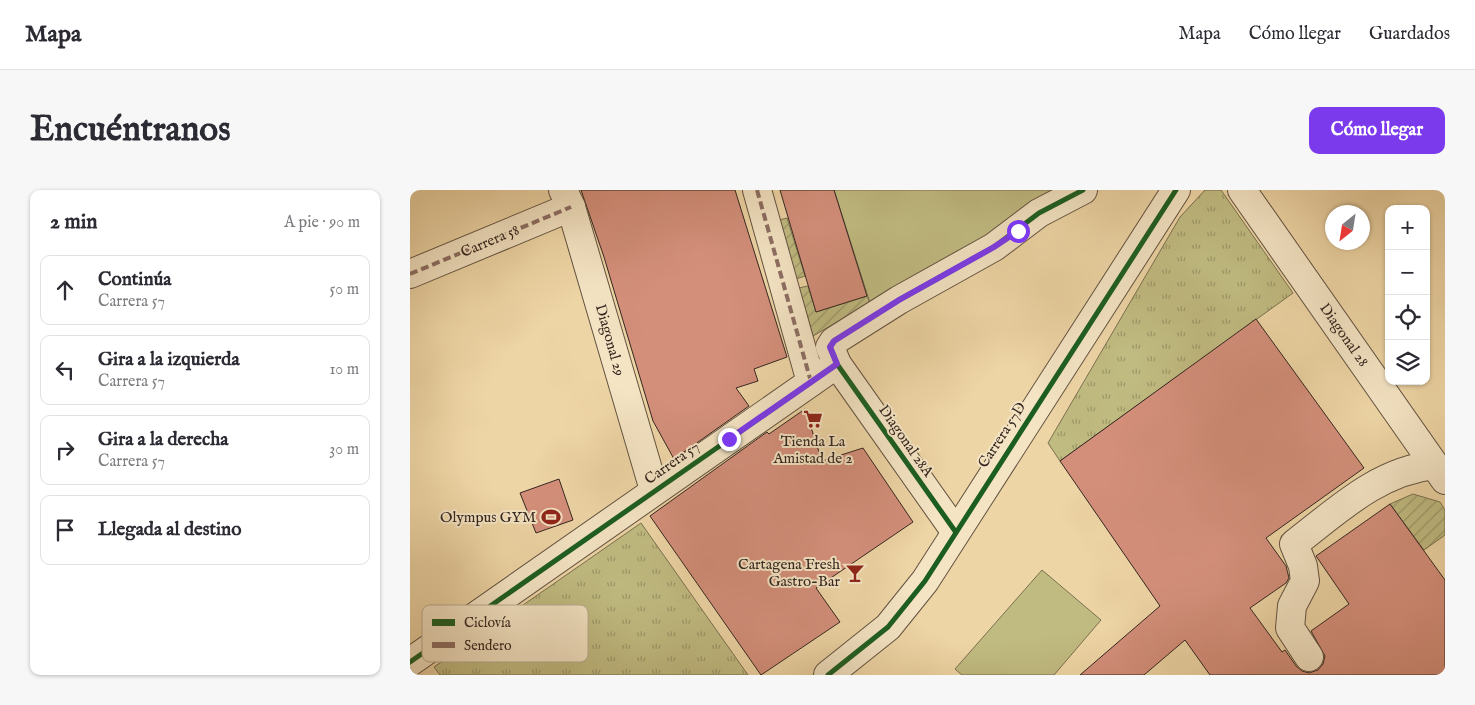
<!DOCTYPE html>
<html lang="es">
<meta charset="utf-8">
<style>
body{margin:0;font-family:"IM FELL English",serif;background:#f7f7f7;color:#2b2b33}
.controls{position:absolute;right:15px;top:15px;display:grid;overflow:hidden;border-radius:10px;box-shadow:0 1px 4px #0004}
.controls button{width:45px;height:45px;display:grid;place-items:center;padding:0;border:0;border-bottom:1px solid #e1e1e2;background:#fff;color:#2b2b33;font:25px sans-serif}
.compass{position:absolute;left:915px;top:15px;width:45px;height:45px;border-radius:50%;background:#fff;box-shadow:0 1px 4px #0004;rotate:210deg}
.stop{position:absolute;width:15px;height:15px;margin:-11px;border:4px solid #7c3aed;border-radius:50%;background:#fff}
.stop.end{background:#7c3aed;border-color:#fff;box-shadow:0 1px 5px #0008}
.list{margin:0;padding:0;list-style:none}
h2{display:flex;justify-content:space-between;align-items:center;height:65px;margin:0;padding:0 20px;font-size:21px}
h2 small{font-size:16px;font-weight:400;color:#7c7c81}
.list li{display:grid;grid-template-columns:32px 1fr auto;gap:15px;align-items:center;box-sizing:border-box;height:70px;margin:0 10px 10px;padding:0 10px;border:1px solid #e1e1e2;border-radius:10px}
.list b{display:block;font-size:19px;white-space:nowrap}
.list p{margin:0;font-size:16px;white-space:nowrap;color:#7c7c81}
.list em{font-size:16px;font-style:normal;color:#7c7c81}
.icon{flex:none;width:28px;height:28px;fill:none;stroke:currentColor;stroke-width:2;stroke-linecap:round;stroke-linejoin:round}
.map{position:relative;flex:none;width:1035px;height:485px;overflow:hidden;border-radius:10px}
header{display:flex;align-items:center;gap:30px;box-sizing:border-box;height:70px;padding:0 25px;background:#fff;border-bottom:1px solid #e1e1e2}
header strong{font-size:24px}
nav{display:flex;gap:28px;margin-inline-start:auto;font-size:18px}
.intro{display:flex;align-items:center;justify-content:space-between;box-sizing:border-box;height:120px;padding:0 30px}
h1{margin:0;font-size:35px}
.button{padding:12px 22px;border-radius:10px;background:#7c3aed;color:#fff;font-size:18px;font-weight:700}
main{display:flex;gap:30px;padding:0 30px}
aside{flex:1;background:#fff;border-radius:10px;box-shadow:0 1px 4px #0004}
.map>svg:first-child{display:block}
.grass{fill:#c0bb81;stroke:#7a7050}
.park{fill:url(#park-tufts);stroke:#7a7050}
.garden{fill:url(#garden-furrows);stroke:#7a7050}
.building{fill:#d48f7b;stroke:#342620}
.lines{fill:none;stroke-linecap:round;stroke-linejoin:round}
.minor-casing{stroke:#625241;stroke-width:30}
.minor{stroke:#f4e4c4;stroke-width:28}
.quiet{stroke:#8d6e63;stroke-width:4;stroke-dasharray:8 4;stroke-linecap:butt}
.cycleway-casing{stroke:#f4e4c4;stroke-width:8}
.cycleway{stroke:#1b5e20;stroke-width:5}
.route{stroke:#7c3aed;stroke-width:6}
.labels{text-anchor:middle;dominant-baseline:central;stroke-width:4;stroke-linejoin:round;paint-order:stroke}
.street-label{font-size:15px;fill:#342620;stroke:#f4e4c4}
.poi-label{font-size:15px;fill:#342620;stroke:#f4e4c4;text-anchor:end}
.key{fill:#f4e4c4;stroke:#baab93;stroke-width:1}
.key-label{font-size:14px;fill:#342620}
</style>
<header>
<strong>Mapa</strong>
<nav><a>Mapa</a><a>Cómo llegar</a><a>Guardados</a></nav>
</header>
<div class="intro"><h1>Encuéntranos</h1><a class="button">Cómo llegar</a></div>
<main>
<aside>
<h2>2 min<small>A pie · 90 m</small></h2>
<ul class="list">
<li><svg class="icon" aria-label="ahead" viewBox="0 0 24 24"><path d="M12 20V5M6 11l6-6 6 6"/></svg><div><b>Continúa</b><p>Carrera 57</p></div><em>50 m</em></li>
<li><svg class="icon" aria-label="left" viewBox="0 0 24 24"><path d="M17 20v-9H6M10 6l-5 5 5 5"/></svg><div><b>Gira a la izquierda</b><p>Carrera 57</p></div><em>10 m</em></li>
<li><svg class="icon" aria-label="right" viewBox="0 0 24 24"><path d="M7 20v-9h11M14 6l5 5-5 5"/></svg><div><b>Gira a la derecha</b><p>Carrera 57</p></div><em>30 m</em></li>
<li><svg class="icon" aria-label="arrive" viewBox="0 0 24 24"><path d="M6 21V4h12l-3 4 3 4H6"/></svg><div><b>Llegada al destino</b></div></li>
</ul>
</aside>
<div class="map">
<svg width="1035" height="485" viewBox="0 0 1035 485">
<defs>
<pattern id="park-tufts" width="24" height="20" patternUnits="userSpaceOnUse" patternTransform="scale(1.25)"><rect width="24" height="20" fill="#c0bb81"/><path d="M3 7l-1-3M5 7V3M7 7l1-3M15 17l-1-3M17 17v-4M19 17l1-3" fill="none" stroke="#9d9869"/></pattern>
<pattern id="garden-furrows" width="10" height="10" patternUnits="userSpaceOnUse" patternTransform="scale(1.25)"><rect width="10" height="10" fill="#c0bb81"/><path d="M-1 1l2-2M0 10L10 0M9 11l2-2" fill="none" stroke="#9d9869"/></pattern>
</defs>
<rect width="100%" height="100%" fill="#eed5a5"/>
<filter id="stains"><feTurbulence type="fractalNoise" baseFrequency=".004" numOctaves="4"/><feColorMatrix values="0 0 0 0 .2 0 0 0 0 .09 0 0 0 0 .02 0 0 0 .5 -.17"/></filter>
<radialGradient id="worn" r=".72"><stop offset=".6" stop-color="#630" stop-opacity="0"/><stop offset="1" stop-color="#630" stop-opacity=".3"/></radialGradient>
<!-- grass -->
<g class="grass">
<path d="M424,0H652L614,17L575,46L460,113Z"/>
<path d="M632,380L691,430L644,485H552L545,479Z"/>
</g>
<!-- park -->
<g class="park">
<path d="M795,0H811L883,103L650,271L638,253L770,27Z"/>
<path d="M231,333L338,485H30L24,477Z"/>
</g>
<!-- garden -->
<g class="garden">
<path d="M377,28L395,86L386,89L369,30Z"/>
<path d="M398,96L406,122L457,106L460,113L403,146L389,98Z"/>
<path d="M1003,304L1030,312L1035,320V345L1014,360L980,314Z"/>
</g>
<!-- building -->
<g class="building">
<path d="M171,0H325L377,167L344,179L348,191L326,198L339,216L264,269L243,231L194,67Z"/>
<path d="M370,0H424L457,106L406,122Z"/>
<path d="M846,129L954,278L856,348L876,376L879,388L876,393L840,418L872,462L875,460L886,476L892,481L899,483L908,480L913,474L915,466L901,441L939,414L906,366L980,314L1035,390V485H800L775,450L734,485H670L750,416L650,271Z"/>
<path d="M395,219L412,271L453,258L503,332L406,398L430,432L351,485L240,326L357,242L359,244Z"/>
<path d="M149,289L163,330L126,343L110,303Z"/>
</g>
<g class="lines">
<!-- minor casing -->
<g class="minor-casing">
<g id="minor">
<path d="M153,0L161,17L244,300"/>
<path d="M347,0L401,192"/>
<path d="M832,0L1035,290"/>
<path d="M0,84L161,17"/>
<path d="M545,341L427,174L420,157L424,151L489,110L584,57L629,23L673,0"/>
<path d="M899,467L880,438L882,416L895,391L893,376L884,354C927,321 968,281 1024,275"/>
<path d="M0,472L427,174"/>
<path d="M418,485L478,437L515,391L766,0"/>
</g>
</g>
<!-- minor -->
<use href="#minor" class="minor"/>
<!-- quiet -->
<g class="quiet">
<path d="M347,0L401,192"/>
<path d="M0,84L161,17"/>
</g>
<!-- cycleway casing -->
<g class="cycleway-casing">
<g id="cycleway">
<path d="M545,341L427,174L420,157L424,151L489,110L584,57L629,23L673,0"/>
<path d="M0,472L427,174"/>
<path d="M418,485L478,437L515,391L766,0"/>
</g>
</g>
<!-- cycleway -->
<use href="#cycleway" class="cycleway"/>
</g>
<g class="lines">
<!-- route -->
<path class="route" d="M319,249L427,174L420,157L424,151L489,110L584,57L608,41"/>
</g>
<!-- icons -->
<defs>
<g id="supermarket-bare" transform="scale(1.5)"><path d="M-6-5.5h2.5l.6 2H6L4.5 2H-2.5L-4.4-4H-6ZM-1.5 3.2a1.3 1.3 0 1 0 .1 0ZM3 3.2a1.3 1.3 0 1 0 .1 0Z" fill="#8f2418" stroke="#f4e4c4" stroke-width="2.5" paint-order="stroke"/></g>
<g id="stadium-bare" transform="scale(1.5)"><path d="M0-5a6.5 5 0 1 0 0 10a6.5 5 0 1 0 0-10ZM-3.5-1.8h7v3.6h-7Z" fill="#8f2418" stroke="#f4e4c4" stroke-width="2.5" paint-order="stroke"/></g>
<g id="bar-bare" transform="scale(1.5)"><path d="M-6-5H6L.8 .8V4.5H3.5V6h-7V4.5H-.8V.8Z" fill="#8f2418" stroke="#f4e4c4" stroke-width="2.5" paint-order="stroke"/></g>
</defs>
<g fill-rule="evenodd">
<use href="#supermarket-bare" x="403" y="229"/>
<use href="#stadium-bare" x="141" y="327"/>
<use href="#bar-bare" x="445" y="383"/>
</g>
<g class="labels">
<!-- street labels -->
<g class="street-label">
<text transform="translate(80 51) rotate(-23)">Carrera 58</text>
<text transform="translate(934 145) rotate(55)">Diagonal 28</text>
<text transform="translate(200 150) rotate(74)">Diagonal 29</text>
<text transform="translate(592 245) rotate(-57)">Carrera 57D</text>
<text transform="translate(496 251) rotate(55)">Diagonal 28A</text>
<text transform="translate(262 273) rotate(-35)">Carrera 57</text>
</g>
<!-- poi labels -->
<g class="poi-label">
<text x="403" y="251" text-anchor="middle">Tienda La<tspan x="403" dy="17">Amistad de 2</tspan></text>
<text x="126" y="327">Olympus GYM</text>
<text x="430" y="374">Cartagena Fresh<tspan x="430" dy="17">Gastro-Bar</tspan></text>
</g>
</g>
<!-- legend -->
<rect x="12" y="415" width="166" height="57" rx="8" class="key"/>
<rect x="22" y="429" width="23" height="7" fill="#1b5e20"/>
<rect x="22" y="452" width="23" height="6" fill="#8d6e63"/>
<g class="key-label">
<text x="54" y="437">Ciclovía</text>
<text x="54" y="460">Sendero</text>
</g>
<rect width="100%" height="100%" filter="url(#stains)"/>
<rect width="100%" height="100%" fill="url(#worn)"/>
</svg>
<div class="controls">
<button>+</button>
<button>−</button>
<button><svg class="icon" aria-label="locate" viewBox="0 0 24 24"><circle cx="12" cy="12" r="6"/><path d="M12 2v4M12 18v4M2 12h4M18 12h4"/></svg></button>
<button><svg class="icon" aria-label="layers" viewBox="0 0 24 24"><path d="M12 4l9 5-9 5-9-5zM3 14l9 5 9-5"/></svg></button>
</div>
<svg class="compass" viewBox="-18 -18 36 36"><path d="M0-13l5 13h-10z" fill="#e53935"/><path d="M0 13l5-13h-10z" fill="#7c7c81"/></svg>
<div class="stop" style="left:608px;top:41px"></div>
<div class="stop end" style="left:319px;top:249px"></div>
</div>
</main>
